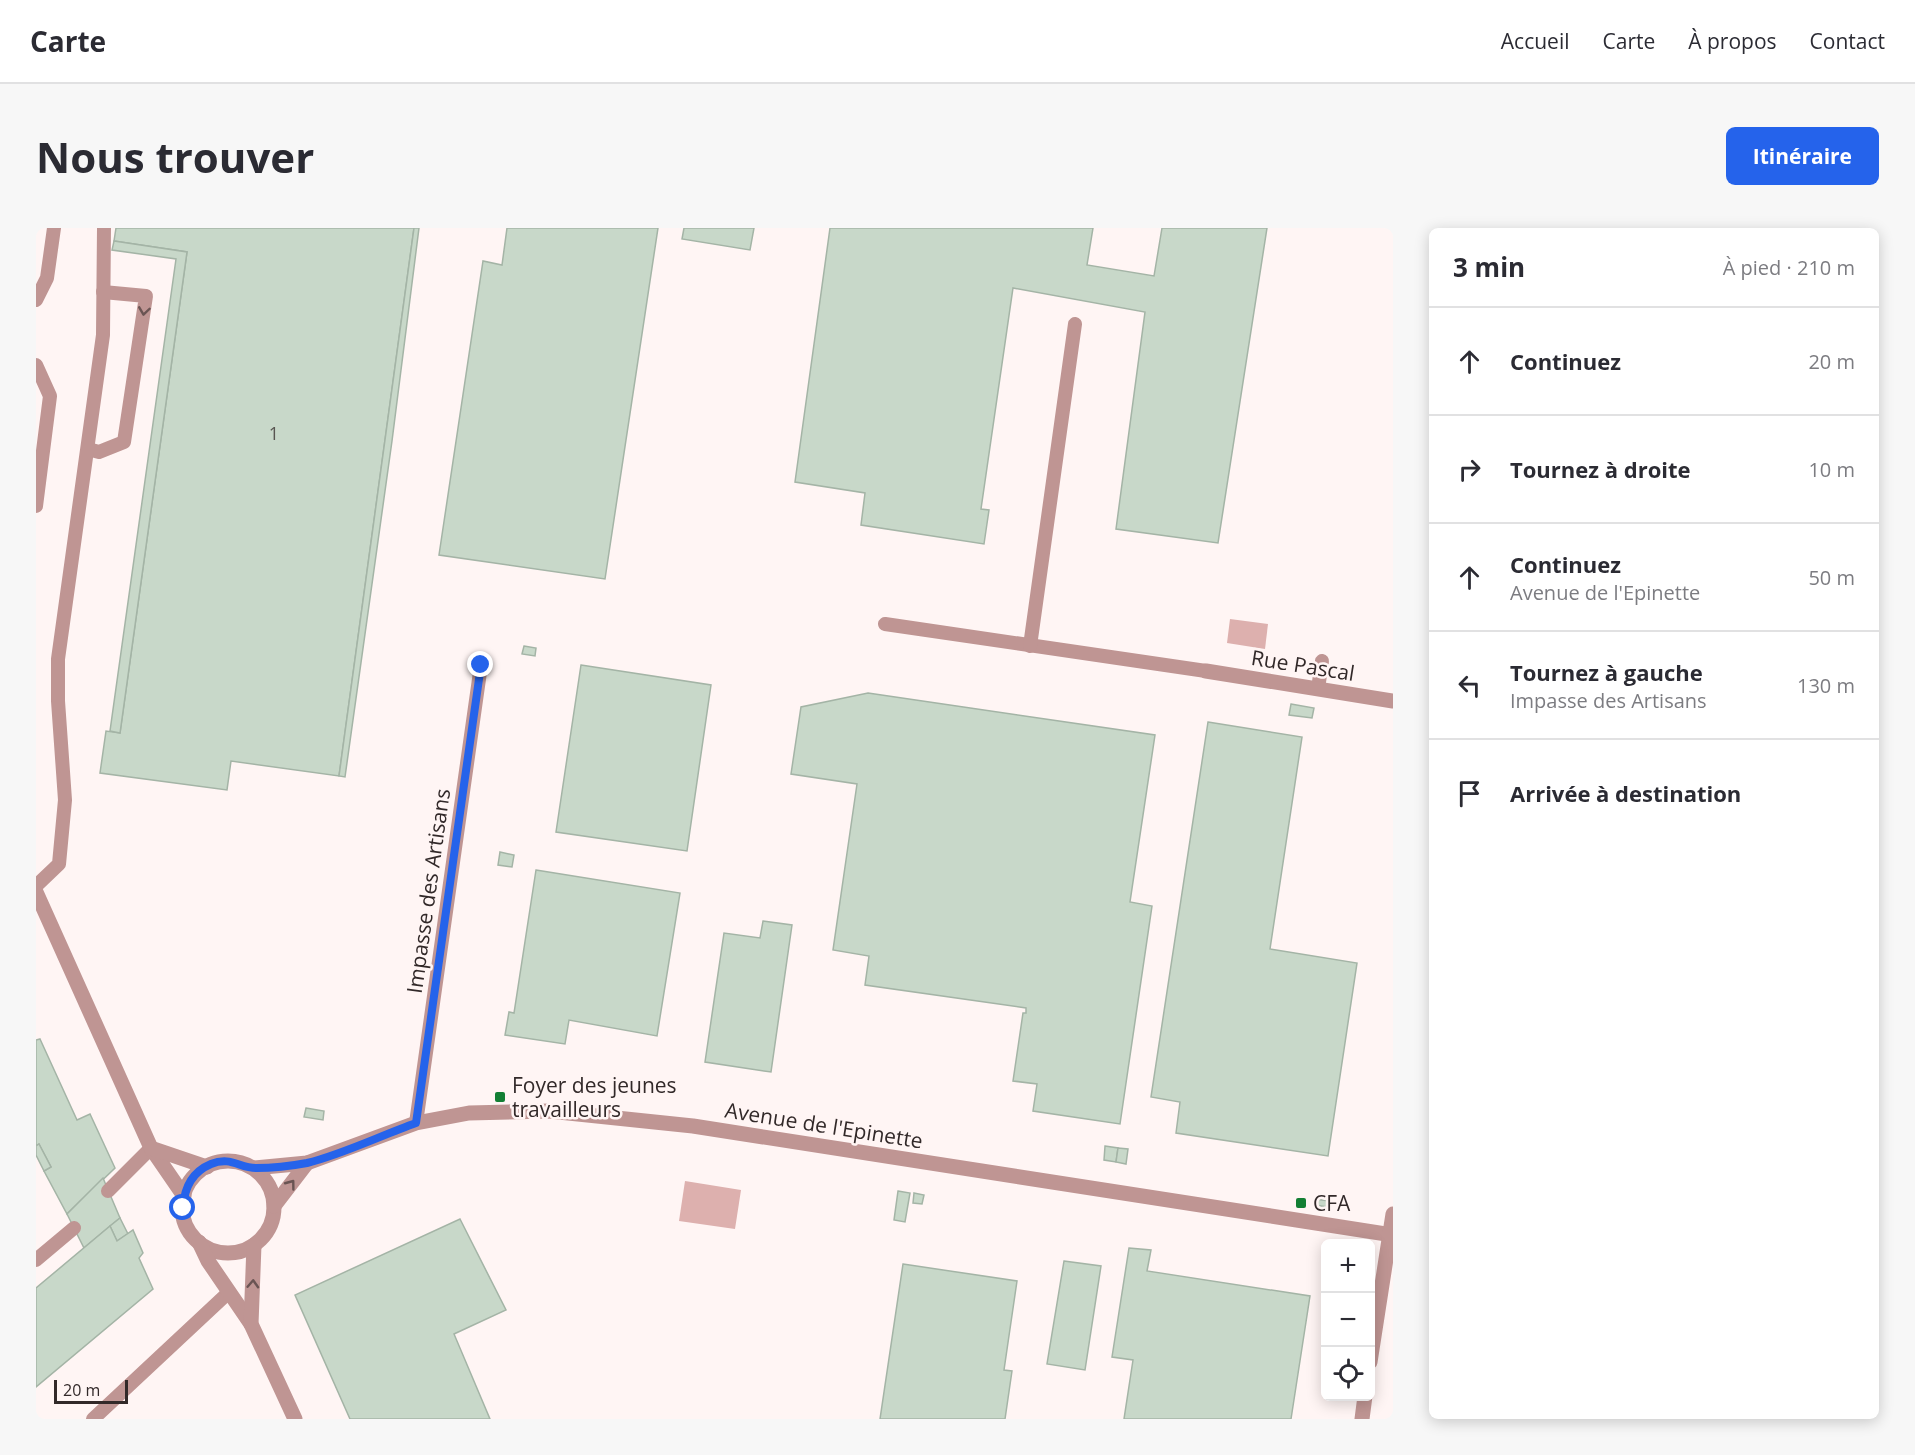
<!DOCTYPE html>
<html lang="fr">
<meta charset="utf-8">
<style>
body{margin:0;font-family:"Open Sans",sans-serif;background:#f7f7f7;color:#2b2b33}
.controls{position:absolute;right:18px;bottom:18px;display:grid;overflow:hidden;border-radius:9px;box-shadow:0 3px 15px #0003}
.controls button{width:54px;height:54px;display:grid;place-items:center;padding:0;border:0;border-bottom:2px solid #e1e1e2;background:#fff;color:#2b2b33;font:30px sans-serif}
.scale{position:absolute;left:18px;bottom:15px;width:74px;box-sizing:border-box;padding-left:6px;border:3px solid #322929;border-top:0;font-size:16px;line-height:21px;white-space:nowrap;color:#322929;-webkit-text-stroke:4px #fff5f4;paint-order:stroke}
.stop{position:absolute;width:18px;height:18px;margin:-14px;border:4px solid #2563eb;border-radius:50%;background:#fff}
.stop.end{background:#2563eb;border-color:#fff;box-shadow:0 2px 6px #0008}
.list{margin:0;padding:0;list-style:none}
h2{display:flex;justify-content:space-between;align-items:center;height:78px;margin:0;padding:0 24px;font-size:26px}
h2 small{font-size:20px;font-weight:400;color:#7c7c81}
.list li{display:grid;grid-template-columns:39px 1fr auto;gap:18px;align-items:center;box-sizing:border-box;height:108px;padding:0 24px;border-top:2px solid #e1e1e2}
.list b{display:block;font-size:22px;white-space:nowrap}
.list p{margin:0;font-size:20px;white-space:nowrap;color:#7c7c81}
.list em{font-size:20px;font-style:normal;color:#7c7c81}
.icon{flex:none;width:33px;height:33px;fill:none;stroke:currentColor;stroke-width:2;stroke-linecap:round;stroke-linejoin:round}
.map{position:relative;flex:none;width:1357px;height:1191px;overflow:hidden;border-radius:9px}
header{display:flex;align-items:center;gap:36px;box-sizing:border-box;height:84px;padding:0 30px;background:#fff;border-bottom:2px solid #e1e1e2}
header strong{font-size:28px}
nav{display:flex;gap:33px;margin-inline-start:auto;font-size:21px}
.intro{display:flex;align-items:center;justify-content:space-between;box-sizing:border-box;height:144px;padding:0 36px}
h1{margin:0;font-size:42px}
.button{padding:15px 27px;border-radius:9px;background:#2563eb;color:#fff;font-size:21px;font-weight:700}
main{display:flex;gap:36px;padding:0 36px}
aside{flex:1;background:#fff;border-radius:9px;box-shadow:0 3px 15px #0003}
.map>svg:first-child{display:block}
.water{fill:#ddb0ae}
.building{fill:#c8d8c9;stroke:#a4b4a6;stroke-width:1.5}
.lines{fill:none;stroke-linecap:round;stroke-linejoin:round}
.service{stroke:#bf9593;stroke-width:14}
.minor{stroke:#bf9593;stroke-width:15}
.oneway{stroke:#6a5453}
.route{stroke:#2563eb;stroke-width:8}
.poi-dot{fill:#137f34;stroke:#fff5f4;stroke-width:2}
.labels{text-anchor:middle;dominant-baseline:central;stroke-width:5;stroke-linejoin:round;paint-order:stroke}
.number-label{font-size:18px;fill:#585551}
.street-label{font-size:21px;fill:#322929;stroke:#fff5f4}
.poi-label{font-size:21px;fill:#322929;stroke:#fff5f4;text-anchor:start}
</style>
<header>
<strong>Carte</strong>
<nav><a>Accueil</a><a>Carte</a><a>À propos</a><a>Contact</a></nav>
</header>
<div class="intro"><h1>Nous trouver</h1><a class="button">Itinéraire</a></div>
<main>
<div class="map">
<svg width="1357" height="1191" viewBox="0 0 1357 1191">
<rect width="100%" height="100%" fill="#fff5f4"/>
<!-- water -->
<g class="water">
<path d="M1194,391L1232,396L1229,421L1191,415Z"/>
<path d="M649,953L705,962L699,1001L643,993Z"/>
</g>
<!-- building -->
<g class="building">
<path d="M80,0H378L303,548L195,533L191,562L64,545L70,503L84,505L151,24L78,13Z"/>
<path d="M378,0H383L356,213L309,549L303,548Z"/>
<path d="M471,0H622L569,351L403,327L447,33L466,37Z"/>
<path d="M648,0H718L714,22L646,11Z"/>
<path d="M794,0H1057L1051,37L1118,48L1126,0H1231L1182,315L1080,301L1109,84L977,60L945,281L953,282L948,316L825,297L829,265L759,254Z"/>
<path d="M78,13L151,24L84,505L74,503L140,31L76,22Z"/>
<path d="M488,418L500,420L499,428L486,426Z"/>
<path d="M545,437L675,457L651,623L520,604Z"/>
<path d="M832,465L1119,507L1094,674L1116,678L1084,896L997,883L1001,856L977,853L987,785H990V780L829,757L833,728L797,722L821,556L755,546L765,479Z"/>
<path d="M1255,476L1278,480L1276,490L1253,487Z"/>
<path d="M1172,494L1266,509L1234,721L1321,735L1292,928L1140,905L1144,874L1115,869Z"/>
<path d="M464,624L478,627L476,639L462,637Z"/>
<path d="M500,642L644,665L621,808L533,792L529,816L469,807L473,784L478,785Z"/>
<path d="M727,693L756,697L735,844L669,834L688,705L724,710Z"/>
<path d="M4,811L41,892L54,886L79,940L31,986L8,943L15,939L3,916L0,918V812Z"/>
<path d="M270,880L288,883L287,892L268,889Z"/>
<path d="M3,916L15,939L8,943L0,927V918Z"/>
<path d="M1069,918L1082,920L1080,934L1068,932Z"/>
<path d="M1082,920L1092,921L1090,936L1080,934Z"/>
<path d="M67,950L84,990L48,1020L31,986Z"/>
<path d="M862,963L874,965L869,994L858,992Z"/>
<path d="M878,965L888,967L886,976L877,975Z"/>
<path d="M1279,971L1293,973L1292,979L1278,977Z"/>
<path d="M84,990L92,1006L81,1013L74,998Z"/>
<path d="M424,991L470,1082L418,1106L454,1191H314L259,1067Z"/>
<path d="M74,998L81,1013L97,1002L107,1025L103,1030L117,1061L0,1159V1060Z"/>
<path d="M1093,1020L1115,1022L1111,1043L1274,1068L1255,1191H1088L1097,1132L1076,1129Z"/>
<path d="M1028,1033L1065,1038L1049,1142L1011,1136Z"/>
<path d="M867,1036L981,1053L968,1142L976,1143L969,1191H844Z"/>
</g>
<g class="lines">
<!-- service -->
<g class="service">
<path d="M0,72L11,50L18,0"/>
<path d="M0,137L14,168L0,278"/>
<path d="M52,221L63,224L88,214L110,68L67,64"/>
<path d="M849,396L1170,443"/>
<path d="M994,418L1039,96"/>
<path d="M1282,461L1286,433"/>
<path d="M0,658L23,636L29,572L22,473V431L67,107L68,0"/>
<path d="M380,895L445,437"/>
<path d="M72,963L115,920"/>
<path d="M0,1032L38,1000"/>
<path d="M57,1191L193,1064"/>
</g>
<!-- minor -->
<g class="minor">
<path d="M1170,443L1357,473"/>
<path d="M0,664L115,920L148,968"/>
<path d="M115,920L171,939"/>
<circle cx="192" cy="979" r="46"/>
<path d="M217,940L271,935L380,895L433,885L513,883L657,898L1357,1007"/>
<path d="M238,978L271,935"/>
<path d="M163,1014L172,1033L215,1096"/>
<path d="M218,1017L215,1096L259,1191"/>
<path d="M1334,1134L1357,986"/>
<path d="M1326,1191L1329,1168"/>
</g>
</g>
<!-- one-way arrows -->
<defs><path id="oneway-chevron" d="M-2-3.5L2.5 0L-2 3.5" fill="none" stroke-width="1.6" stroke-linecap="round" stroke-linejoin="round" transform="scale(1.5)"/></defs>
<g class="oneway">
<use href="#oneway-chevron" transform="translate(108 83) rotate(98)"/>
<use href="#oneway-chevron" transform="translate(255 956) rotate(-53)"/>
<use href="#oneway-chevron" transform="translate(217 1056) rotate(-87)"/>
</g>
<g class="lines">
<!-- route -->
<path class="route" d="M147,980C148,961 156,944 175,936C195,928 203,940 220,940C235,940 255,938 271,935C305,927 346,907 380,895L445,437"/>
</g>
<!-- markers -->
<g class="poi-dot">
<rect x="458" y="863" width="12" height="12" rx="3"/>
<rect x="1259" y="969" width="12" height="12" rx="3"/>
</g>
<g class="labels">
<!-- number labels -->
<g class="number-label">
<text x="238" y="205">1</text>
</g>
<!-- street labels -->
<g class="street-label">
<text transform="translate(1267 437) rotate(9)">Rue Pascal</text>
<text transform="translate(392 663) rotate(-82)">Impasse des Artisans</text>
<text transform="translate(788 897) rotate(9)">Avenue de l'Epinette</text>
</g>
<!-- poi labels -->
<g class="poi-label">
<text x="476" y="857">Foyer des jeunes<tspan x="476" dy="24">travailleurs</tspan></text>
<text x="1277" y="975">CFA</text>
</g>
</g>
</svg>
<div class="controls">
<button>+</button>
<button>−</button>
<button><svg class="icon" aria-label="locate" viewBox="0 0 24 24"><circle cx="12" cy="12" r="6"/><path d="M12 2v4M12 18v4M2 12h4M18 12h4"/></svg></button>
</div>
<div class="scale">20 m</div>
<div class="stop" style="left:147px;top:980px"></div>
<div class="stop end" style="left:445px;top:437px"></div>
</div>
<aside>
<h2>3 min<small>À pied · 210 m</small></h2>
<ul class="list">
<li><svg class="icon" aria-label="ahead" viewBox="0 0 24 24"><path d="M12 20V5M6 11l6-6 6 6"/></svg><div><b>Continuez</b></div><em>20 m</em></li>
<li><svg class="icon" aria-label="right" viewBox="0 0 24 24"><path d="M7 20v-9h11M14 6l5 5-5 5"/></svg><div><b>Tournez à droite</b></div><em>10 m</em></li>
<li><svg class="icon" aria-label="ahead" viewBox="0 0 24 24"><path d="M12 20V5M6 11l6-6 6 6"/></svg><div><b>Continuez</b><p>Avenue de l'Epinette</p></div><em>50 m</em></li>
<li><svg class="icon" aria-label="left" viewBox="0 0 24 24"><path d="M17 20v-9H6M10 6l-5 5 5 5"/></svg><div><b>Tournez à gauche</b><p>Impasse des Artisans</p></div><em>130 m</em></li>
<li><svg class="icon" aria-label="arrive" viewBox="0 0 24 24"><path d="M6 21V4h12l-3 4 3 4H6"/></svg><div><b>Arrivée à destination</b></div></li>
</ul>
</aside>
</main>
